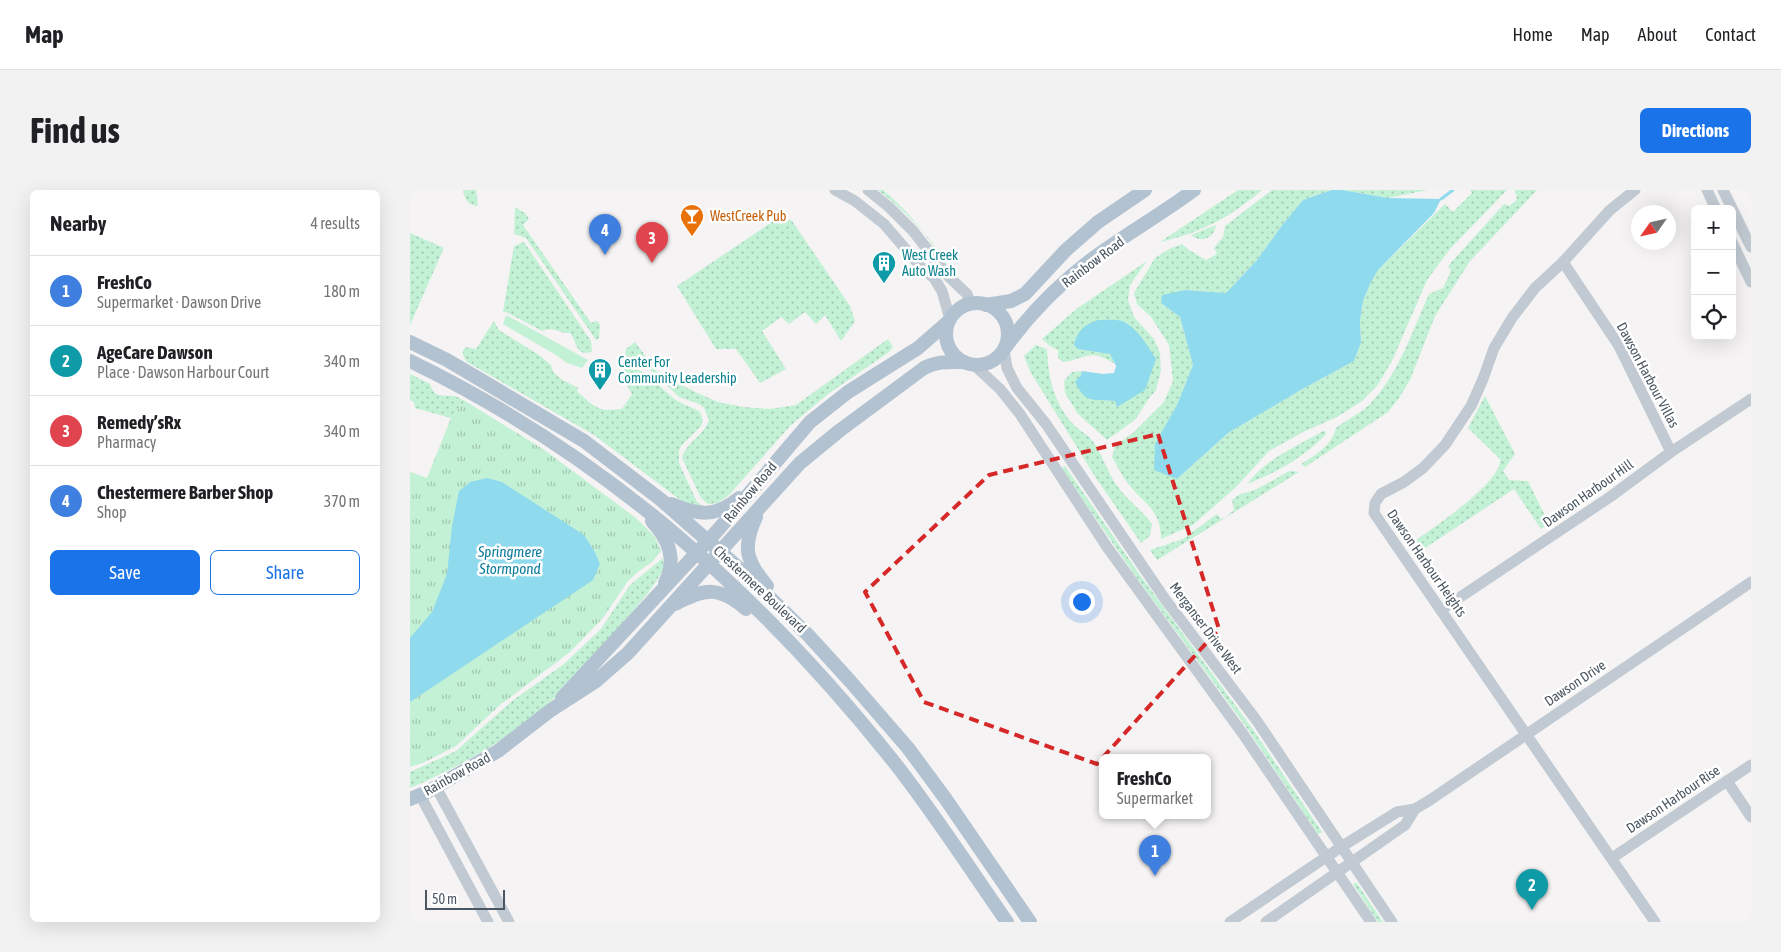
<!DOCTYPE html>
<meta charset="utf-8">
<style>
body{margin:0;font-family:"Asap Condensed",sans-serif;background:#f2f2f2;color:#202124}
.controls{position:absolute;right:15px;top:15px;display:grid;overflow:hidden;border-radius:8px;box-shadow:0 5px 20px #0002}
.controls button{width:45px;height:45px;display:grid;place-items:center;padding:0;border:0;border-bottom:1px solid #e0e0e0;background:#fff;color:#202124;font:25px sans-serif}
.compass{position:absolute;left:1221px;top:15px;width:45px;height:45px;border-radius:50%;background:#fff;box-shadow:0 5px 20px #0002;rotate:236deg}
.scale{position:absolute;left:15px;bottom:12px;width:80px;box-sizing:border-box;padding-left:5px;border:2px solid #4a5661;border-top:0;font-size:14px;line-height:18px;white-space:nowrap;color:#4a5661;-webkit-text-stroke:4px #fff;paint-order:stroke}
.you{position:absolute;left:671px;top:411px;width:18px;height:18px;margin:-12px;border:4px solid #fff;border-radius:50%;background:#1a73e8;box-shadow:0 0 0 8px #1a73e833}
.badge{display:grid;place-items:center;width:32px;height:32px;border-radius:50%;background:#1a73e8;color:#fff;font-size:16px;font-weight:700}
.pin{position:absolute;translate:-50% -41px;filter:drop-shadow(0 1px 2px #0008)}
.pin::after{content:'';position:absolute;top:26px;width:18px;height:15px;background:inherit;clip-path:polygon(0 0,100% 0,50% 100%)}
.popup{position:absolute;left:689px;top:564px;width:112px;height:65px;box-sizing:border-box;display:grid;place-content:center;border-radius:8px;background:#fff;filter:drop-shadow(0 1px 4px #0005);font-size:16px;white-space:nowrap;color:#757577}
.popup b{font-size:19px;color:#202124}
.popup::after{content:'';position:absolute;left:50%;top:100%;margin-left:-10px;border:10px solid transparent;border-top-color:#fff}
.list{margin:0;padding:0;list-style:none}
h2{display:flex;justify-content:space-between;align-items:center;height:65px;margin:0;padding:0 20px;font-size:21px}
h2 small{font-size:16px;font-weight:400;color:#757577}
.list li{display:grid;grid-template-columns:32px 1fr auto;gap:15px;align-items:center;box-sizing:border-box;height:70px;padding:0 20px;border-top:1px solid #e0e0e0}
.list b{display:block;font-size:19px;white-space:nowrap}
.list p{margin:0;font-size:16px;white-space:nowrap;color:#757577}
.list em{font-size:16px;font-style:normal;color:#757577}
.actions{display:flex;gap:10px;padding:15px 20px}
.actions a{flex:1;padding:11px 0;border:1px solid #1a73e8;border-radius:8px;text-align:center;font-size:18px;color:#1a73e8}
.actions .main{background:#1a73e8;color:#fff}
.icon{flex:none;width:28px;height:28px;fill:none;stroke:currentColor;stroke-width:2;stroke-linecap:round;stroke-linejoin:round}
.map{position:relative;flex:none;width:1341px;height:732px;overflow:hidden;border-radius:8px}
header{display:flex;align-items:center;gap:30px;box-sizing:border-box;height:70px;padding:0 25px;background:#fff;border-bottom:1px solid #e0e0e0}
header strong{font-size:24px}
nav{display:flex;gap:28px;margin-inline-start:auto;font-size:18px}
.intro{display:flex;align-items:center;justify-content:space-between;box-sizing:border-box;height:120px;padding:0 30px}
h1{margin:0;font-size:35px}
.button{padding:12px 22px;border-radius:8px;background:#1a73e8;color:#fff;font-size:18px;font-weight:700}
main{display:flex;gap:30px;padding:0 30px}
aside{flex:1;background:#fff;border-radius:8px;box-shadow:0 5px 20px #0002}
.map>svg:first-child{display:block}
.grass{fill:url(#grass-dots)}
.park{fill:url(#park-tufts)}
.pitch{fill:#c3f1d5}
.water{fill:#90daee}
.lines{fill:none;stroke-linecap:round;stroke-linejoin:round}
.stream{stroke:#90daee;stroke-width:3}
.minor{stroke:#c1cad2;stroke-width:11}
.major{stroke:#b3c2d1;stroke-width:14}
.marked{fill:none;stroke:#d62828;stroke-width:4;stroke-dasharray:10 6;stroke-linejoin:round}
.labels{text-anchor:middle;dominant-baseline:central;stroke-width:5;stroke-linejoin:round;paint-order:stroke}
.food-label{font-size:14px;fill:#c56008;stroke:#fff;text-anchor:start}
.culture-label{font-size:14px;fill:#0d838f;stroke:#fff;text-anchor:start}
.street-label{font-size:14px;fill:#4a5661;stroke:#fff}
.water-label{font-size:15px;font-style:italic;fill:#0c7c9b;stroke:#fff}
</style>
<header>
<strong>Map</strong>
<nav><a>Home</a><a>Map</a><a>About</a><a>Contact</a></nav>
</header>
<div class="intro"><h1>Find us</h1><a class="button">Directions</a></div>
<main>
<aside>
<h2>Nearby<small>4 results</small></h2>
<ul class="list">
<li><span class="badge" style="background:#3f7fe0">1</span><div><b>FreshCo</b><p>Supermarket · Dawson Drive</p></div><em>180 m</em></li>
<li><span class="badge" style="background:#0f9aa8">2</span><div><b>AgeCare Dawson</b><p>Place · Dawson Harbour Court</p></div><em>340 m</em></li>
<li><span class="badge" style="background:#e0444e">3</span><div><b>Remedy’sRx</b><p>Pharmacy</p></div><em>340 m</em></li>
<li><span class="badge" style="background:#3f7fe0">4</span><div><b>Chestermere Barber Shop</b><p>Shop</p></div><em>370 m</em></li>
</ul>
<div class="actions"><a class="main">Save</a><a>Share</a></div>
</aside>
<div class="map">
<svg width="1341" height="732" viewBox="0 0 1341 732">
<defs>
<pattern id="grass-dots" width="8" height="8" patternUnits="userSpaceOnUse" patternTransform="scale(1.25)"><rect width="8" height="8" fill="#c3f1d5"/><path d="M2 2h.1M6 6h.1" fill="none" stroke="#a0c6b0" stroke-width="1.8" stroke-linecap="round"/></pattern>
<pattern id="park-tufts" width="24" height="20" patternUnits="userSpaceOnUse" patternTransform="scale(1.25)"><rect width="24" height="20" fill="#c3f1d5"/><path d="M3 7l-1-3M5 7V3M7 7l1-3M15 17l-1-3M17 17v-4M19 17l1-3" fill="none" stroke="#a0c6b0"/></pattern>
</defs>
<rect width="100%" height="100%" fill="#f5f3f3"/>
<!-- grass -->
<g class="grass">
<path d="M53,0H66L68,16C58,15 55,10 53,0Z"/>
<path d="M468,0H473C502,24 523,53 544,85C532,72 524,57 514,43C500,27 485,13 468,0Z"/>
<path d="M828,0H852C821,27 790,43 750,52Z"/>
<path d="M862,0H922L893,10L873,34L847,70L816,103L775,100L751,113L770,127L783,175L767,215V289L818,243L889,201L944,171L951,153L950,131L953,111L960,94L968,80L1035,14L1043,22L1062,3L1060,0H1097L1040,59L1017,90L982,171L967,196L952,211L927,227L893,242L859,261L826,297L783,335L751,349C751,318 732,313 716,291C711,284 707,275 702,267L705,256L724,242L754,212L763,191L759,155L741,127L727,114L724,103L745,68L761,58L772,54L779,60L796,70L807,64L804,58L813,47L815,36Z"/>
<path d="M932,0H1018L978,8Z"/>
<path d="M1106,0H1127L1060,71L1025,126L1000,190L989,208L978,222L895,277L891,274C906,265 922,255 926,238C936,230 949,224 958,216C988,186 1002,142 1019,104L1033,98L1041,81L1038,76L1094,14L1099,16L1106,11L1107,5L1104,2Z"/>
<path d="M105,17L116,24L119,29L113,35L181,133L187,131L190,134L189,148L186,150L116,48L104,44Z"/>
<path d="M371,26L382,31L440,116L445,131L431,151L415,125L406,134L395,122L379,134L371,127L352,141L376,179L350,193L326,159H306L267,96Z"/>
<path d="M806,35C804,48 792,54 781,45Z"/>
<path d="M0,43L34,58L0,135Z"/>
<path d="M114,52L181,151L182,162C164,166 169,154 160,143C149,144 145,136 132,141L96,122H93L104,56Z"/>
<path d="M737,71L720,95L718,110L724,127L744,149L750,163L751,181L746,200L737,211L726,229L697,250L668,224L655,203L654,191L662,182L672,181L671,185L680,209L705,211L741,181L746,169L687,161L700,164L704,170L703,173C680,158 675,169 653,172L648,168V160L640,156L632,149L665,120Z"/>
<path d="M84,131L89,140L129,165L141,175L143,182L151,189L168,198L167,202C175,207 181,216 191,219C196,221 205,219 212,219L222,204L215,192L211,188V176C235,176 248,197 266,210C273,215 283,217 290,222L293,230L291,236L271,256L269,261V273L287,312L293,316L291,319L273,312L184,245L57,172C53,166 51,163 55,157L66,159Z"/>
<path d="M478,149L483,157L479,162L418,204L380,236L319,305L308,313L298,314L291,308L272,268C276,252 294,246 299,230L294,218L289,214L269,207L242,181L214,169L216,159L225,152L248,183L287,203L308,212L333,217L360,219L386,215Z"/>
<path d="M626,155L637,159C638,187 644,215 665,236C669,240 675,243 680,248C693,262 696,282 708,297C718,311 732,320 742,334L740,346L731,353L686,288L621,183L614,166Z"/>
<path d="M0,184L20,194C24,208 32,205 43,206C47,206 51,209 55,211L41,228L5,218L4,212L0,210Z"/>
<path d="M1075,206L1105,264L1093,281L1099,290L1118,291L1139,334L1131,339L1104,299L1006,364L1000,354C1018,342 1094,291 1090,269L1058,238Z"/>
<path d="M913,241L916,242L915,245C894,267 866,283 837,294C857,268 886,257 913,241Z"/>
<path d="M655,276L730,385L842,538L912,642L908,644L834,534L726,387L651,278Z"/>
<path d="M879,281L889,282L747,370L740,360L773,349L807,324L811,329L816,327L824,320L822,310C830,302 838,303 847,299C858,293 869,287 879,281Z"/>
<path d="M253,368V373L255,374C246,398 227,415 211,435C182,468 153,503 119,530C82,559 42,580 0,598V582L46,561L102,511L154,474L191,439L220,395Z"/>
<path d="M946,692L973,732H968L943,694Z"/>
</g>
<!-- park -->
<path class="park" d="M55,211L133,259L226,328L245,347L251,361L242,372L229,381L218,391L193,428L160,462L90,515L46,556L13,573L0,577V282L17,288L41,228Z"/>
<!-- pitch -->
<path class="pitch" d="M96,125L178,170L172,178L157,173L146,165L93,134Z"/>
<!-- water -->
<g class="water">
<path d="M922,0H932L978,8L1031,9L1024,23L968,80L960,94L953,111L950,131L951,153L944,171L889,201L818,243L767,289L744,280L745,254L767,215L783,175L770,127L751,113L752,105L775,100L816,103L847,70L873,34L893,10Z"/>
<path d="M688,130C695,130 706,129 712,131C728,138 737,155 746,169L735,200L707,217L705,211C682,209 676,214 665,192L671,185L672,181L693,184L704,183L706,176L700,164L668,159L664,155C668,140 674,135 688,130Z"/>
<path d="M77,288L92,292L174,345L185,362L190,374L183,390L0,512V448L22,422L37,384L42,336L49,301L60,292Z"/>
</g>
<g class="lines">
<!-- stream -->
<path class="stream" d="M1031,9L1043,0"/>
<!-- minor -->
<g class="minor">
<path d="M425,0L445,11L474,34L511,77L524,88L532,101L540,129"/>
<path d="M458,0L479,17L503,41L538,86L557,104L561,114"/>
<path d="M1225,0L1200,20L1153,72L1125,98L1102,128L1084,158L1073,189L1061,216L1035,255L1013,278L994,292L971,304L965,313L964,323L1245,732"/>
<path d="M1297,0L1306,19"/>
<path d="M1313,0L1341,57"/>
<path d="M1322,52L1341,92"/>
<path d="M1153,72L1209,156L1261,262"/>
<path d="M594,160L597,178L607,198L636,234L755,409L847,531L982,732"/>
<path d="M564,175L590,199L610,224L697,357L833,544L961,732"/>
<path d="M1031,420L1200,307L1261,262L1341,209"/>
<path d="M1317,591L1341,627"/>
<path d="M26,597L99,732"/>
<path d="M10,605L78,732"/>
<path d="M1202,668L1341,575"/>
<path d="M820,732L931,657L987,622L1005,619L1020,610L1341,392"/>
<path d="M856,732L995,635L1005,619"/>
</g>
<!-- major -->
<g class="major">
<circle cx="567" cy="144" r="31"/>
<path d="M576,115L601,111L615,104L656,60L688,32L735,0"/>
<path d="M0,152L37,170L174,251L250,309L338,386L399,446L440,491L498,558L535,608L620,732"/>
<path d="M595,158C618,126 646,97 677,73C711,47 749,26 784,0"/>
<path d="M0,171C196,266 349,403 484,572C524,623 560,679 597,732"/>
<path d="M261,314C287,325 306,328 329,308"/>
<path d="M346,327C332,357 336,371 357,396"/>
<path d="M242,331C259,350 267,369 255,393"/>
<path d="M265,414C296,398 309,396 336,419"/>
<path d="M152,508L307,341L400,232L438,202L508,158L539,131"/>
<path d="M0,609L17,602L88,561L141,520L186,491L218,463L390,273L429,241L514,178C527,171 539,172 554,172"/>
</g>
</g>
<!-- marked area -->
<path class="marked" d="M748,244L809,439L687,574L514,512L455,402L579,285Z"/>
<!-- icons -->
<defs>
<g id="bar-pin" transform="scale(1.25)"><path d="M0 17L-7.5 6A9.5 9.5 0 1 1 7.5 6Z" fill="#e8710a" stroke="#fff"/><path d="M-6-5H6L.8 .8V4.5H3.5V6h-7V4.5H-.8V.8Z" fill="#fff"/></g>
<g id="building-pin" transform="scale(1.25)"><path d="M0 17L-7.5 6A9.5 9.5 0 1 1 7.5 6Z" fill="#0f9aa8" stroke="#fff"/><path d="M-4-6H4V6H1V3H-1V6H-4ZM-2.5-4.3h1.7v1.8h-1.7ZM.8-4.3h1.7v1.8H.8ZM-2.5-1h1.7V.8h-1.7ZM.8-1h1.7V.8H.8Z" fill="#fff"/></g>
</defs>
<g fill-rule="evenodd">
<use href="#bar-pin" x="282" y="26"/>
<use href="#building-pin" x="474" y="73"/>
<use href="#building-pin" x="190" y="180"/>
</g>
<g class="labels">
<!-- food labels -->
<g class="food-label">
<text x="300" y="26">WestCreek Pub</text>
</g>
<!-- culture labels -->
<g class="culture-label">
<text x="492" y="65">West Creek<tspan x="492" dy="16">Auto Wash</tspan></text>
<text x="208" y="172">Center For<tspan x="208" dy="16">Community Leadership</tspan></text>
</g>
<!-- street labels -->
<g class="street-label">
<text transform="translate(683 72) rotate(-37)">Rainbow Road</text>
<text transform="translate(1238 185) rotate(62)">Dawson Harbour Villas</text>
<text transform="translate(340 302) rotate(-50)">Rainbow Road</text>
<text transform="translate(1178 303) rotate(-35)">Dawson Harbour Hill</text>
<text transform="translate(1017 373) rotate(55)">Dawson Harbour Heights</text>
<text transform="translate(350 399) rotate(43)">Chestermere Boulevard</text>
<text transform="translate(796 438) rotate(53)">Merganser Drive West</text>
<text transform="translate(1165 493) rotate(-34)">Dawson Drive</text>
<text transform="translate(47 584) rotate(-29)">Rainbow Road</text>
<text transform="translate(1263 609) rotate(-34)">Dawson Harbour Rise</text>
</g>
<!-- water labels -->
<g class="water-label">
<text x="100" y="361">Springmere<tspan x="100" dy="17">Stormpond</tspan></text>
</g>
</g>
</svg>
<div class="controls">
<button>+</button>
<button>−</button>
<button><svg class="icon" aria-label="locate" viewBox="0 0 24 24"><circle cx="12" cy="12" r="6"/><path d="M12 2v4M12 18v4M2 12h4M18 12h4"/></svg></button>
</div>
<svg class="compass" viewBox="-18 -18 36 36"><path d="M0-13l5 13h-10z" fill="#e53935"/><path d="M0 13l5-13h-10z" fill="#757577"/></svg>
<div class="scale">50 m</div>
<div class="you"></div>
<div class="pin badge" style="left:745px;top:686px;background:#3f7fe0">1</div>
<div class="popup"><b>FreshCo</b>Supermarket</div>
<div class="pin badge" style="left:1122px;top:720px;background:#0f9aa8">2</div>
<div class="pin badge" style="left:242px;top:73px;background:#e0444e">3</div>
<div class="pin badge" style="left:195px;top:65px;background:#3f7fe0">4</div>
</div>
</main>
